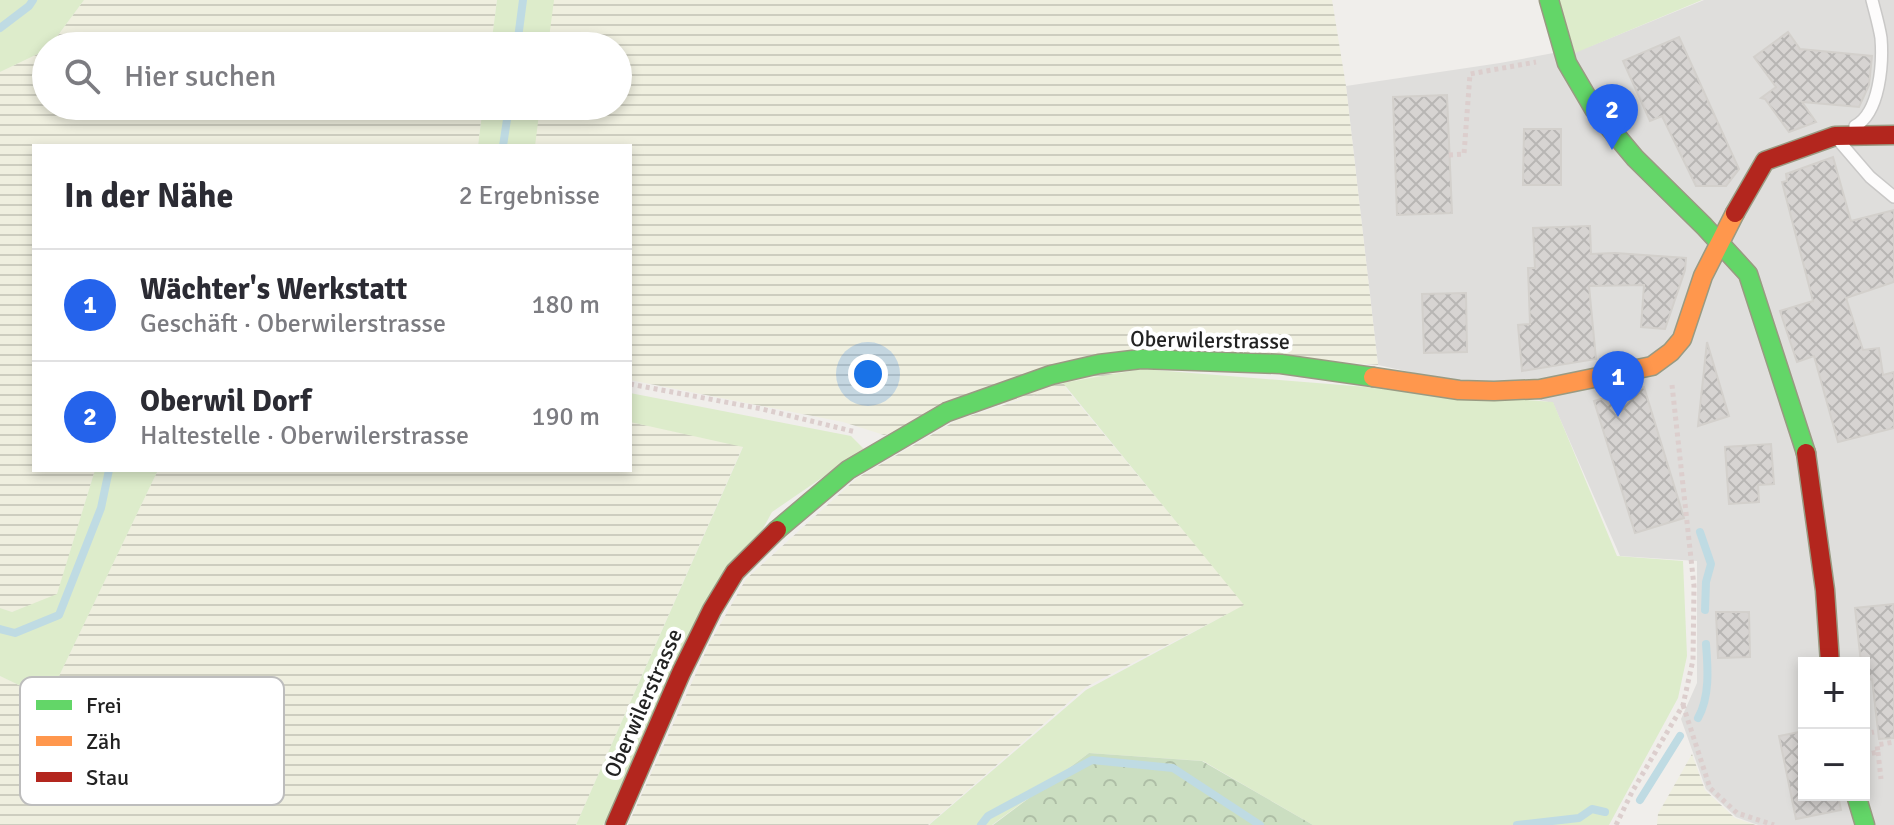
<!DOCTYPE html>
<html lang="de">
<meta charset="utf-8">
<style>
body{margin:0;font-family:Signika,sans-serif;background:#f2f2f3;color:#2b2b33}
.controls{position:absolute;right:24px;bottom:24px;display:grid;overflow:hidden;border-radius:0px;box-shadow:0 4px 12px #0003}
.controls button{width:72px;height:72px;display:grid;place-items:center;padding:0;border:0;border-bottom:2px solid #e1e1e2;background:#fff;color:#2b2b33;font:40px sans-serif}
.you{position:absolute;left:868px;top:374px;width:28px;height:28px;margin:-20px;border:6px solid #fff;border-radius:50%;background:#1a73e8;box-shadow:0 0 0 12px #1a73e833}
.badge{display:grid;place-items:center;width:52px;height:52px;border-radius:50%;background:#2563eb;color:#fff;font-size:26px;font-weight:700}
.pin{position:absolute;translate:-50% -66px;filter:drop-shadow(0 2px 4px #0008)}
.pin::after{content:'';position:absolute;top:42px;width:28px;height:24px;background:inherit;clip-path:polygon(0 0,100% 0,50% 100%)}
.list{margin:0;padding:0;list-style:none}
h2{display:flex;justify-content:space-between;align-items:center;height:104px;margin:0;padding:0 32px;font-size:34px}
h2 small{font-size:26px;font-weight:400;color:#7c7c81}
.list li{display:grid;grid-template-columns:52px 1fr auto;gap:24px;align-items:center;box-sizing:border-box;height:112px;padding:0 32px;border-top:2px solid #e1e1e2}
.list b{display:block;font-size:30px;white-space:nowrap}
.list p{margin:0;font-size:26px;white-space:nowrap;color:#7c7c81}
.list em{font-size:26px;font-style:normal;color:#7c7c81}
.icon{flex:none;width:44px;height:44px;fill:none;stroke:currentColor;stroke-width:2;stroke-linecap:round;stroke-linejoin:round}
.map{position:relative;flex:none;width:1894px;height:825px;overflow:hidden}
.search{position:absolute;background:#fff;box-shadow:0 4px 12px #0003;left:32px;top:32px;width:600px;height:88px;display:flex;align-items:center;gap:20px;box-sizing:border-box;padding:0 28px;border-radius:44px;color:#7c7c81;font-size:30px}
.panel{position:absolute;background:#fff;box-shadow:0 4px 12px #0003;left:32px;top:144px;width:600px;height:328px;border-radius:0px}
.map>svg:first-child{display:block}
.residential{fill:#dfdedc;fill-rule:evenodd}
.farmland{fill:url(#farmland-rules)}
.grass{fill:#ddeccb}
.forest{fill:url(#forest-crowns)}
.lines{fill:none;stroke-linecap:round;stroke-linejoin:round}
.stream{stroke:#bfdbe3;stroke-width:8}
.building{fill:url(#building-cross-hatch);stroke:#d3d0cc;stroke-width:2}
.lane-casing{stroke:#c9c8c7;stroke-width:14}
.fast-casing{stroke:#999a82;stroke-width:21}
.slow-casing{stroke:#999a82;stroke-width:21}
.jam-casing{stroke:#999a82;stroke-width:21}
.path{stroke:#dccecd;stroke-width:5;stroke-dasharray:4 4;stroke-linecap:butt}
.lane{stroke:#fdfcfc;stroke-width:11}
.fast{stroke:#63d668;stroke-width:18}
.slow{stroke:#ff974d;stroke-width:18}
.jam{stroke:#b3261e;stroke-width:18}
.labels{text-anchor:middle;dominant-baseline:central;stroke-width:8;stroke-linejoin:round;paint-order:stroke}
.street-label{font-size:22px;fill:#222;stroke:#fff}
.key{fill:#fff;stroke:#bdbdbd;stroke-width:2}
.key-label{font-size:22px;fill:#222}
</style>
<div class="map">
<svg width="1894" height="825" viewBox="0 0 1894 825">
<defs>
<pattern id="farmland-rules" width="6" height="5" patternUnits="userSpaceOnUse" patternTransform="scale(2)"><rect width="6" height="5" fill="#efefdf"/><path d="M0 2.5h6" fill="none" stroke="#cdcdbf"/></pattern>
<pattern id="forest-crowns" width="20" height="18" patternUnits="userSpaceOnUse" patternTransform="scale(2)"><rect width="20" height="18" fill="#cbdec1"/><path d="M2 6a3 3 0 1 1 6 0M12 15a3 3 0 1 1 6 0" fill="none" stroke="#aebea6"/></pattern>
<pattern id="building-cross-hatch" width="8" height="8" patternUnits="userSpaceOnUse" patternTransform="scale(2)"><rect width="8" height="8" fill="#d7d4d2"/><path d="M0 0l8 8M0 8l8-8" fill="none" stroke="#b8b6b4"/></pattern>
</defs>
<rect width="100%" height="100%" fill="#f0eeeb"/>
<!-- residential -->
<path class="residential" d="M1704,0H1894V825H1758L1736,817L1706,789L1681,719L1697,683V561L1620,556L1553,403L1378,365L1346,86L1500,63L1591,46ZM1804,663H1864V795H1804Z"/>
<!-- farmland -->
<g class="farmland">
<path d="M84,0H497L491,46H50Z"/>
<path d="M553,0H1332L1346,86L1378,365L1207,350L884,435L843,422L630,380V146H534L539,106H618V46H547Z"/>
<path d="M46,50V106H483L478,146H34V470H95L57,595L12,612L0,608V72Z"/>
<path d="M1064,386L1245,605L1086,687L928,825H628L709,644L746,579L857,478L957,420Z"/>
<path d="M630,422L743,446L576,825H0V676L48,699L158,470H630Z"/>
<path d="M1692,754L1705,790L1735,818L1756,825H1657L1658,814Z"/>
</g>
<!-- grass -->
<g class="grass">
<path d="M0,0H84L50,46H46V50L0,72Z"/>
<path d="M497,0H554L548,46H491Z"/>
<path d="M1559,0H1702L1575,53Z"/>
<path d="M483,106H540L535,146H478Z"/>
<path d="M1142,369L1553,402L1617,556L1683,561L1687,656L1678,698L1609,825H1313L1203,761L1089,753L992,825H929L1086,690L1244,605L1063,383Z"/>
<path d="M630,393L851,436L864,449L772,512L603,825H576L743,447L630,422Z"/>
<path d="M95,470H158L48,699L0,676V608L12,612L57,594Z"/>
</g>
<!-- forest -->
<path class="forest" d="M1089,753L1202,761L1313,825H993Z"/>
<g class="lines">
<!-- stream -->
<g class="stream">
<path d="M0,28L29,6L33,0"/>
<path d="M517,46L523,0"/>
<path d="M503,146L509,106"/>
<path d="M1700,532L1711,564L1706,582L1705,610"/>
<path d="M0,629L15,633L59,615L101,508L109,470"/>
<path d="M1698,718C1710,697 1708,668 1706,644"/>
<path d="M1640,800L1680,736"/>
<path d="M981,825L988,816L1092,760L1173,768L1260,825"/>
<path d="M1517,825L1579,818L1592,809L1605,812"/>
</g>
</g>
<!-- building -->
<g class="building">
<path d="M1788,32L1800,49L1872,56L1869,85L1859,107L1802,102L1816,122L1789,132L1765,99L1761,98L1776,87L1754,57Z"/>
<path d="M1679,37L1739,169L1726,186H1696L1662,116L1650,121L1623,61Z"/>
<path d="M1447,95L1452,213L1397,215L1393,97Z"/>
<path d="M1524,129H1561V185H1523Z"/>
<path d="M1833,157L1851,221L1894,210V282L1846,298L1863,350L1879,348L1883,375L1894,372V428L1838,442L1814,356L1797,362L1780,311L1813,301L1782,182L1787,181L1786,174Z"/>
<path d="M1590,226L1591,254L1615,253L1686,258L1685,270L1665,329L1641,327L1644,285L1589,286L1596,359L1522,371L1518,325L1530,324L1528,268H1535L1533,228Z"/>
<path d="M1466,293L1467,352L1424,353L1422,294Z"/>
<path d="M1707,342L1729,416L1698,426Z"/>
<path d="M1644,387L1684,518L1635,533L1594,401Z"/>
<path d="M1771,444L1774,484L1758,485L1759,502L1729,504L1725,447Z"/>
<path d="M1894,604V738L1879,739L1872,679L1864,681V663H1861L1855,608Z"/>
<path d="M1716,612H1749L1750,657L1718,658Z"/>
<path d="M1804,731V795H1838L1841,810L1796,819L1779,736Z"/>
</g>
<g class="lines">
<!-- lane casing -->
<g class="lane-casing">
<g id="lane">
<path d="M1855,126C1880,113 1883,63 1881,38C1879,25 1875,12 1872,0"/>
<path d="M1839,141L1870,177L1894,197"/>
</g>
</g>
<!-- fast casing -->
<g class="fast-casing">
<g id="fast">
<path d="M1549,0L1567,63L1594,109L1635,158L1704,226L1748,274L1806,453"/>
<path d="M777,530L848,470L947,412L1051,375L1099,364L1141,359L1281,364L1373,377"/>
<path d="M1856,795L1865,825"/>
</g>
</g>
<!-- slow casing -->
<g class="slow-casing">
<path id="slow" d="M1373,377L1459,390L1494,391L1540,389L1652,366L1671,352L1682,339L1703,276L1735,213"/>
</g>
<!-- jam casing -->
<g class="jam-casing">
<g id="jam">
<path d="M1735,213L1765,161L1835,136L1894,135"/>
<path d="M1806,453L1825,590L1830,663"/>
<path d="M615,825L681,673L712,610L735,572L777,530"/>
</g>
</g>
<!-- path -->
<g class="path">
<path d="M1449,155L1464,154L1470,74L1536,62"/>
<path d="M630,384L762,409L856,432"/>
<path d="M1683,705L1710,788L1737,813L1774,825"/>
<path d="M1864,734L1874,732"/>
<path d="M1878,752L1881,779"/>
<path d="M1864,755L1878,752L1877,745L1894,742"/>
<path d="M1616,825L1632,792L1683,705L1693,660L1694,586L1672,385"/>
</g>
<!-- lane -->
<use href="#lane" class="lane"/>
<!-- fast -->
<use href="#fast" class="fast"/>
<!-- slow -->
<use href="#slow" class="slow"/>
<!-- jam -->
<use href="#jam" class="jam"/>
</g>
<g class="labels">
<!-- street labels -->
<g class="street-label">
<text transform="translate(1210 340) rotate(1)">Oberwilerstrasse</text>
<text transform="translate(643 703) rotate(-66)">Oberwilerstrasse</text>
</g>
</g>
<!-- legend -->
<rect x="20" y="677" width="264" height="128" rx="12" class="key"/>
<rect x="36" y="700" width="36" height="10" fill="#63d668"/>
<rect x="36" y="736" width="36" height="10" fill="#ff974d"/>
<rect x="36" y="772" width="36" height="10" fill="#b3261e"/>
<g class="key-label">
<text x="86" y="713">Frei</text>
<text x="86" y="749">Zäh</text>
<text x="86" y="785">Stau</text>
</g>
</svg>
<div class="controls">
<button>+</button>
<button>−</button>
</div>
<div class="you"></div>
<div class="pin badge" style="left:1618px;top:417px">1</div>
<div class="pin badge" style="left:1612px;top:150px">2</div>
<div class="search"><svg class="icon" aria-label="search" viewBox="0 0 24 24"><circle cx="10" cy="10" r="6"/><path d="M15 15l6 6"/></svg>Hier suchen</div>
<section class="panel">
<h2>In der Nähe<small>2 Ergebnisse</small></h2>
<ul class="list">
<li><span class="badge">1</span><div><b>Wächter's Werkstatt</b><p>Geschäft · Oberwilerstrasse</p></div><em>180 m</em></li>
<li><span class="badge">2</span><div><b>Oberwil Dorf</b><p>Haltestelle · Oberwilerstrasse</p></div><em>190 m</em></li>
</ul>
</section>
</div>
